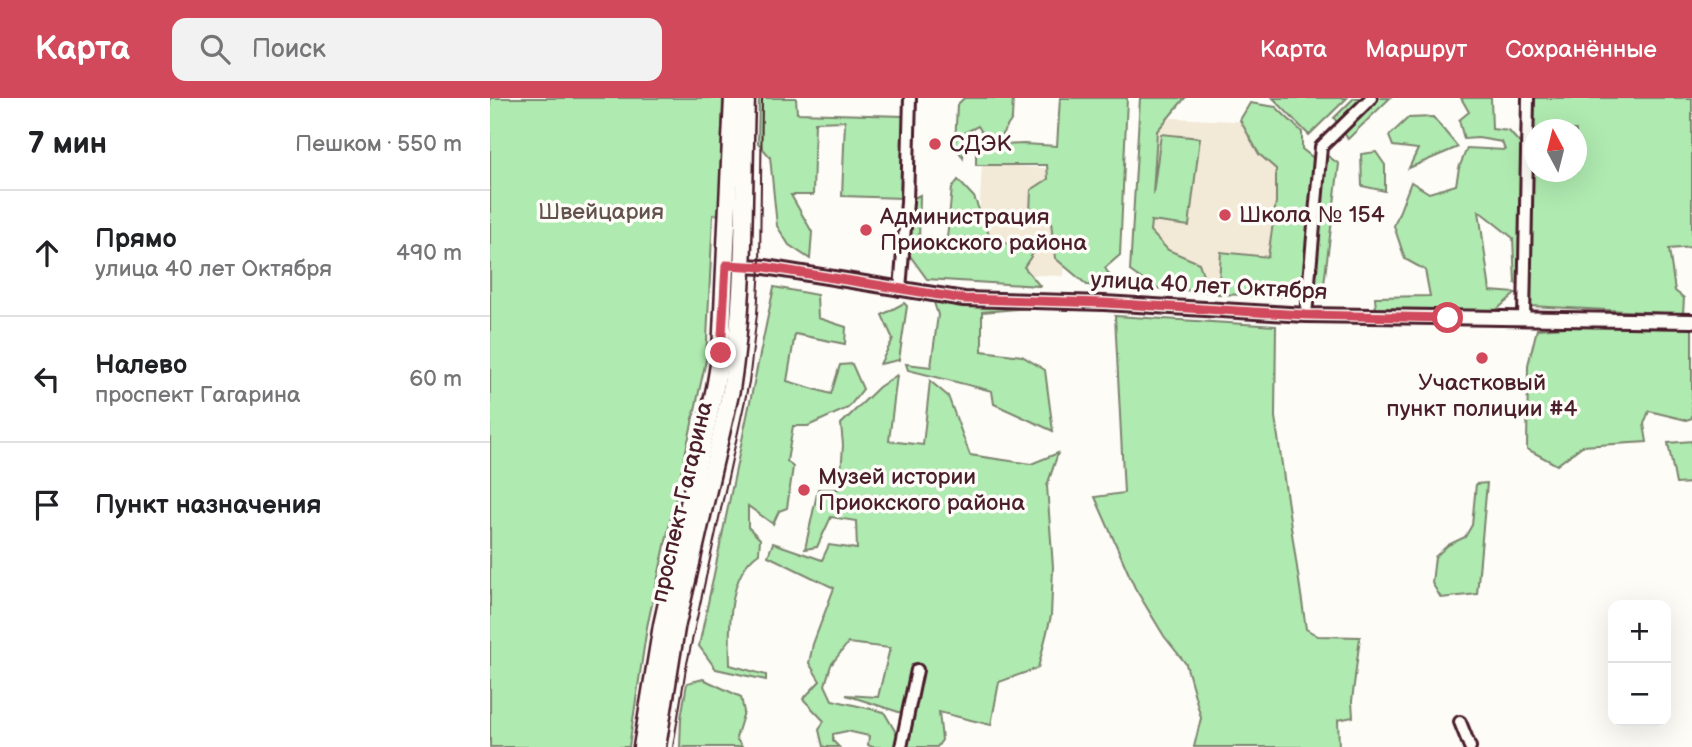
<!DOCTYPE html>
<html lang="ru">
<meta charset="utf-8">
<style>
body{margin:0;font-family:"Balsamiq Sans",sans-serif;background:#f2f2f2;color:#202124}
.controls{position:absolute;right:21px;bottom:21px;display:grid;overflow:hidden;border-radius:14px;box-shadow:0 7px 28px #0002}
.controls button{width:63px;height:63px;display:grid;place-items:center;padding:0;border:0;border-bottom:2px solid #e0e0e0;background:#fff;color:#202124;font:35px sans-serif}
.compass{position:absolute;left:1034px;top:21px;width:63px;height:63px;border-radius:50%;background:#fff;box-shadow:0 7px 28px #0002;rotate:353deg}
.stop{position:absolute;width:21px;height:21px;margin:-16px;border:5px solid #d1495b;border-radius:50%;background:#fff}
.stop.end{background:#d1495b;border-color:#fff;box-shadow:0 2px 7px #0008}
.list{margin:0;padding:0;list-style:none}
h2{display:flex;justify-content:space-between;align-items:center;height:91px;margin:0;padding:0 28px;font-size:30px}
h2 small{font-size:23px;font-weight:400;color:#757577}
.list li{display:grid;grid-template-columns:46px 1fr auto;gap:21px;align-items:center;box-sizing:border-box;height:126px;padding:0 28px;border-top:2px solid #e0e0e0}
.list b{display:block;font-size:26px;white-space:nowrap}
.list p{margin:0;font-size:23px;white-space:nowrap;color:#757577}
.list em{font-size:23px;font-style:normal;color:#757577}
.icon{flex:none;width:38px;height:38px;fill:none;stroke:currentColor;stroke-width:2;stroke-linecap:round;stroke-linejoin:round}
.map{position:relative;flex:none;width:1202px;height:649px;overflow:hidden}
header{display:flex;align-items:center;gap:42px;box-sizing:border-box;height:98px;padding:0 35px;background:#d1495b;color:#fff}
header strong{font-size:33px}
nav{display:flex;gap:38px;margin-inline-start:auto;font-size:24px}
.search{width:490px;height:63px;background:#f2f2f2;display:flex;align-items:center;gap:18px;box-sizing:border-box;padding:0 24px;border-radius:14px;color:#757577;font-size:26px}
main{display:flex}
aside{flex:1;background:#fff}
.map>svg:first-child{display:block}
.built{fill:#f2e9d7}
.green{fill:#afeab0;stroke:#7c846e;stroke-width:2;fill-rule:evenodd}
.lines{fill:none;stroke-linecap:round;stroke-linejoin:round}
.minor-casing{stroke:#4a1f2b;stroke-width:16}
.tertiary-casing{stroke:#4a1f2b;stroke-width:18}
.primary-casing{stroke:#4a1f2b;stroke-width:21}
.minor{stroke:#fdfcf7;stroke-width:10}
.tertiary{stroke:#fdfcf7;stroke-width:12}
.primary{stroke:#fdfcf7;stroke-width:16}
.tram{stroke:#4a1f2b;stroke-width:2}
.route{stroke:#d1495b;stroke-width:9}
.poi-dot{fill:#d1495b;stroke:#fdfcf7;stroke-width:2.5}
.labels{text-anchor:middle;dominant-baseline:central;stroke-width:7;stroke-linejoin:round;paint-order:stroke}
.poi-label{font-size:23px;fill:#4a1f2b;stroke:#fdfcf7;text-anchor:start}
.park-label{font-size:23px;fill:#63524c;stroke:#fdfcf7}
.street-label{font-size:23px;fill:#4a1f2b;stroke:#fdfcf7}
</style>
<header>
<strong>Карта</strong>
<div class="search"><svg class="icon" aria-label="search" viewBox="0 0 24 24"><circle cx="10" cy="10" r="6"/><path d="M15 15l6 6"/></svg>Поиск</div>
<nav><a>Карта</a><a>Маршрут</a><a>Сохранённые</a></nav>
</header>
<main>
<aside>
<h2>7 мин<small>Пешком · 550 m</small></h2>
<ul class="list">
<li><svg class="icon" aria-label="ahead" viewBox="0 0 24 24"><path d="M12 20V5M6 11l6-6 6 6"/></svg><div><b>Прямо</b><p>улица 40 лет Октября</p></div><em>490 m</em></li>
<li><svg class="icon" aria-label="left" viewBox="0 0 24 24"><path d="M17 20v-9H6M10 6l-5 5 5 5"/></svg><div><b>Налево</b><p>проспект Гагарина</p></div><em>60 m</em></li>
<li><svg class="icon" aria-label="arrive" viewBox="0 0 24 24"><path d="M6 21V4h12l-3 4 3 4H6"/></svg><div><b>Пункт назначения</b></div></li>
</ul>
</aside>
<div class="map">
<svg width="1202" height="649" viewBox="0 0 1202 649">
<rect width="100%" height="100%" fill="#fdfcf7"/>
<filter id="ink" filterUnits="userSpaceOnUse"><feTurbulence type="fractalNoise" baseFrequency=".0143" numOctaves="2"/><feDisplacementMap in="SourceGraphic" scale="14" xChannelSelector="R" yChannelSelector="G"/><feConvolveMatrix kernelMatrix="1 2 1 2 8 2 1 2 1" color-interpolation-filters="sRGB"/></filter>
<g filter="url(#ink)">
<!-- built -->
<g class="built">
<path d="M663,19L782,25L804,189L654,172Z"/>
<path d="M492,66L582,72L574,178L486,175Z"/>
</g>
<!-- green -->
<g class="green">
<path d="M0,0H233L229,116L223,117L216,262L157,529L139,649H0Z"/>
<path d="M269,0H306L307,15L414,18L412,100L352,98L355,23L325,24L323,97H301L322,134L320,161L299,147L287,128L280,59L268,45Z"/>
<path d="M474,0H523L522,21L510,39L493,36L488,28L476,34L473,60L465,47L467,7Z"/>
<path d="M570,0H637L630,157L615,170L627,189L597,187L565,160L561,124L540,115L541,92L558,81L557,67H486V48L534,46L567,48Z"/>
<path d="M650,0H695L667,33L663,96L671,36L710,40L699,128L661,123L660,133L678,152L709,165L719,194L664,190L640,173Z"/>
<path d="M783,0H857L819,37Z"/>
<path d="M864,0H900L858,41L844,20Z"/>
<path d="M971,0H1001L1002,31L1019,33L1034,50L1030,188L1025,185L1023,140L989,113L1000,193L1026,195L1004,214L886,212L885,199L940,198L935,172L915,161L904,128L921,84L939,95L966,87L969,70L977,50L1015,52L1012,44L988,40L974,41L969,22L979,14Z"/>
<path d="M1042,0H1202V149L1179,151L1185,193L1194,200L1193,216L1040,208ZM1044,32H1086V74H1044Z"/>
<path d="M760,5L786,9L812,34V51L826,62L814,191L801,199L728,196L731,154L778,159L786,104V71L769,56L750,22Z"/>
<path d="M943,19L968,49L919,70L928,51L903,48L899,38L918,20Z"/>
<path d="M886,54L895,67V93L872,88L871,56Z"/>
<path d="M835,56L849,66L833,194L822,190Z"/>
<path d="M468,82L484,99L502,144L548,148L534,169L550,188L437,181L418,155L422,101L430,97L429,148L456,150L462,90Z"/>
<path d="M284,189L327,197L328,220L356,229L355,246L305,236L297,283L341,296L350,267L362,266L373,291L358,310L318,328H303L297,363L303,369L297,410L289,413L283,426L258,408V429L270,441L269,455C237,476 239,532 240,567L276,577V582L226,571L209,548Z"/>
<path d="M442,198L538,206L539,210L492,214V253L532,258L555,272L563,333L504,306L502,293L418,272L416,266L441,269L448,217Z"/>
<path d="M414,205L417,208L409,262L390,266L403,241L392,217Z"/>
<path d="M625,218L786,228L785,319L816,531L828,538L870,539L862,603L863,619L848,622L849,649H704L711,620L696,566L674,538L645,490L605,399L634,395Z"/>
<path d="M1090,228H1202V320L1196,322L1159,313L1154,326L1157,344L1092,348L1067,367L1037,351L1038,267L1047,231Z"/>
<path d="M407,277L399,343L433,347L440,283L458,298L480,357L541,366L568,355L557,388L563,469L561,518L548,570L509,584L501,627L449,614L452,642L447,649H416L421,618L356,597L388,599L400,550L358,545L341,567L335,587L342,602L394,614L409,640L405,649H382L378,647L379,638L357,633L343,636V643L349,649H333L329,632L334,623L313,601L330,583L319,565L323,546L344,490L278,458L283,445L332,462L339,447L367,451L366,423L341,419L327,449L315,451L328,391H350L353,347L351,326L389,289Z"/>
<path d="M1202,343V385L1186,386L1178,345Z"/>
<path d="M997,385L987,496L951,500L942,485L945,459L958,447L975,439L982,427L986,386Z"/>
<path d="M213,581L251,599L254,614L246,640L252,649H190L191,620L197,585Z"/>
</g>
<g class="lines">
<!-- minor casing -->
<g class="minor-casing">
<g id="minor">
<path d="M410,192L417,104L420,0"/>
<path d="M816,217L831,49L881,0"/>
<path d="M1034,220L1038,0"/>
<path d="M970,624L980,649"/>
<path d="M411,649L427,572"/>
</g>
</g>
<!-- tertiary casing -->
<g class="tertiary-casing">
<path id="tertiary" d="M252,168L275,169L474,201L614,205L816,217L1202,223"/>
</g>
<!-- primary casing -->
<g class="primary-casing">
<g id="primary">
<path d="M152,649L172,527L225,290L231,255L243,0"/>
<path d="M167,649L186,530L241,292C256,196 253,97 256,0"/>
</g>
</g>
<!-- minor -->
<use href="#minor" class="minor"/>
<!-- tertiary -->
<use href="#tertiary" class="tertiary"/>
<!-- primary -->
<use href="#primary" class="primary"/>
<!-- tram -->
<path class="tram" d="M183,649L196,570L259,284L267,216L270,168L272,0"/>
</g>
</g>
<g class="lines" filter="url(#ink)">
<!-- route -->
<path class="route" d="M231,255L236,167L275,169L474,201L614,205L816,217L958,220"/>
</g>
<!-- markers -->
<g class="poi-dot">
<circle cx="445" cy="46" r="7"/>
<circle cx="735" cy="117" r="7"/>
<circle cx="376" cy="132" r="7"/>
<circle cx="992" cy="260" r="7"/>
<circle cx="314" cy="392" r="7"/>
</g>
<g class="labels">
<!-- poi labels -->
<g class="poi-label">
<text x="459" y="46">СДЭК</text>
<text x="749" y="117">Школа № 154</text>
<text x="390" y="119">Администрация<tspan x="390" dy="26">Приокского района</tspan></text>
<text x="992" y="285" text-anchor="middle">Участковый<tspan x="992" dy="26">пункт полиции #4</tspan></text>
<text x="328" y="379">Музей истории<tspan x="328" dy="26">Приокского района</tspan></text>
</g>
<!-- park labels -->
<g class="park-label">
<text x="111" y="114">Швейцария</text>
</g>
<!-- street labels -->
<g class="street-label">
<text transform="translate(719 188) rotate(3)">улица 40 лет Октября</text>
<text transform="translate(192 404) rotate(-77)">проспект Гагарина</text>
</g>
</g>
</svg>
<div class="controls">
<button>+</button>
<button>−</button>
</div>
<svg class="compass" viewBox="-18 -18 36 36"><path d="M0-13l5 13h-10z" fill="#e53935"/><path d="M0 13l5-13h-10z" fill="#757577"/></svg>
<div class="stop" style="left:958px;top:220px"></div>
<div class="stop end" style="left:231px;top:255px"></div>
</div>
</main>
